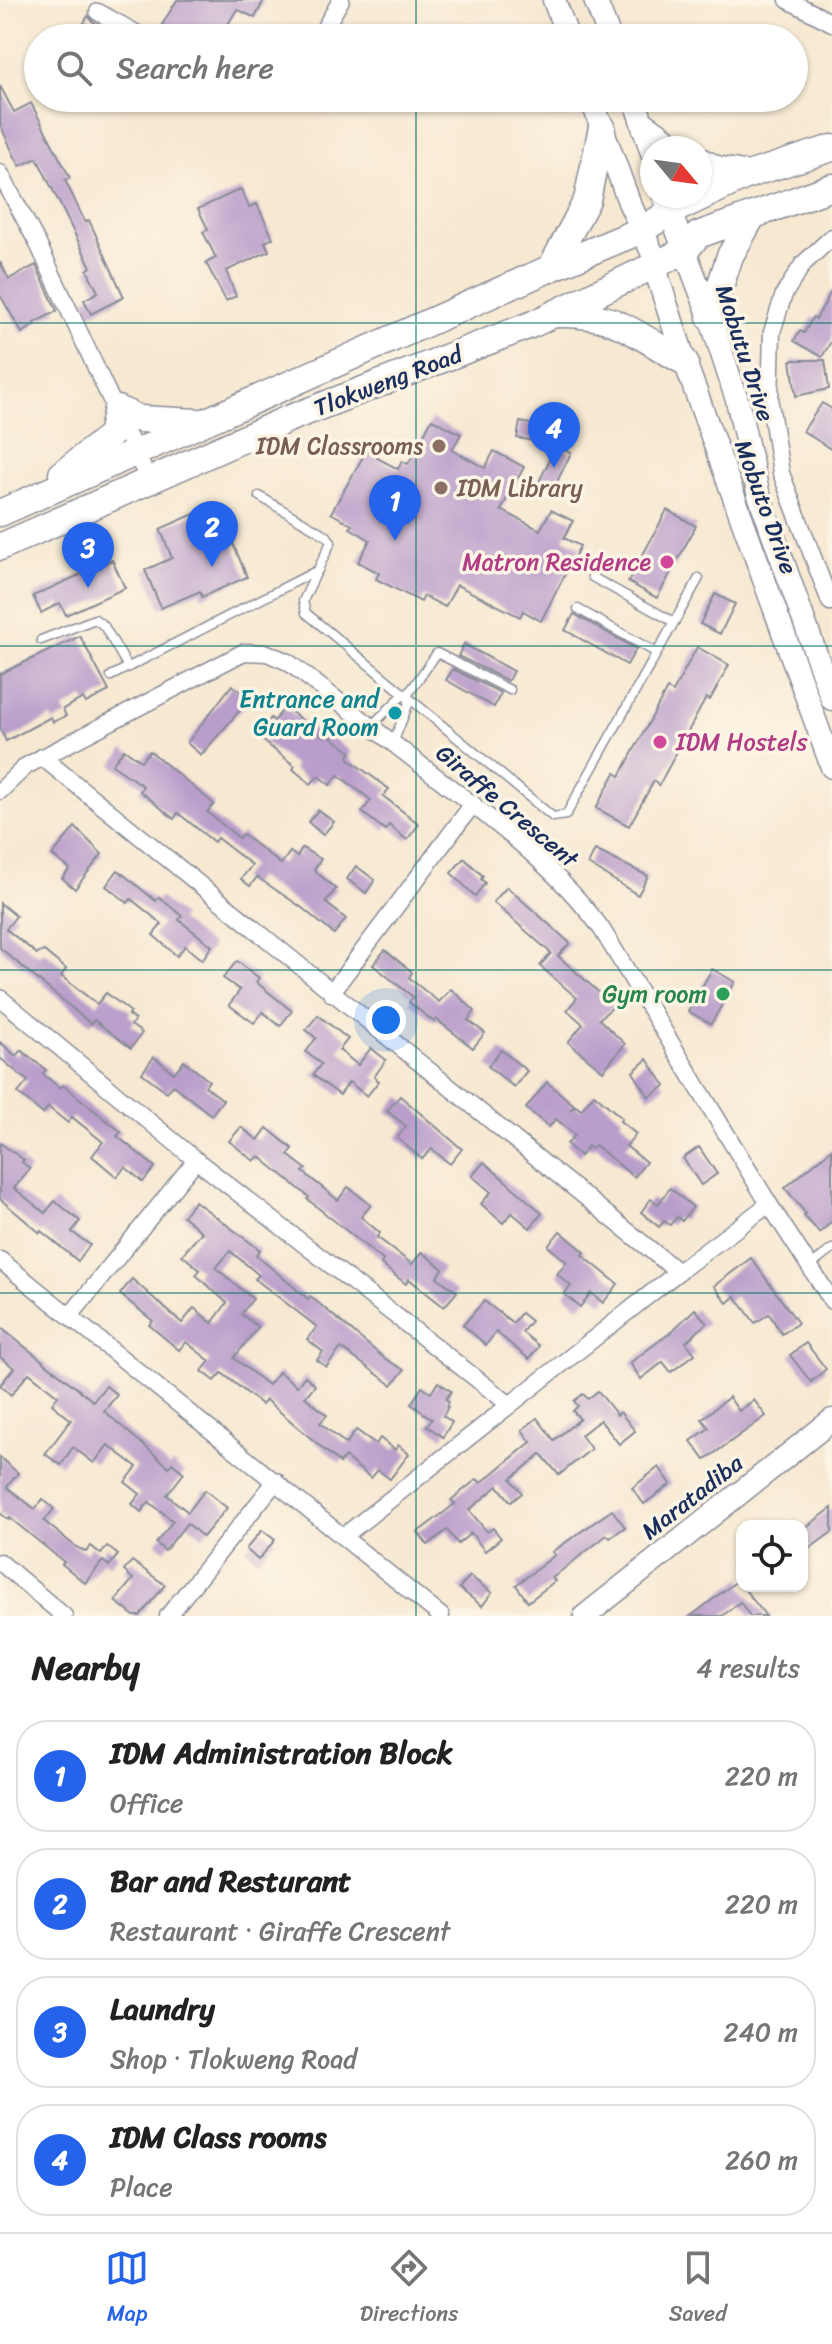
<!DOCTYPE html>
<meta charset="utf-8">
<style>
body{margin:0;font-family:Sriracha,sans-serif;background:#f6f6f6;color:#222}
.controls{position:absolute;right:24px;bottom:24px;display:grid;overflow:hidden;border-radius:16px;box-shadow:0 2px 6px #0004}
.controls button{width:72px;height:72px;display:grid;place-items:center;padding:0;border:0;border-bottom:2px solid #e0e0e0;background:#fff;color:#222;font:40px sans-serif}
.compass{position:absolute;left:640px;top:136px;width:72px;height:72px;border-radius:50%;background:#fff;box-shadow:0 2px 6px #0004;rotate:119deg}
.you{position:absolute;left:386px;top:1020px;width:28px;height:28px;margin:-20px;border:6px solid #fff;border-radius:50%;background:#1a73e8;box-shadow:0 0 0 12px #1a73e833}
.badge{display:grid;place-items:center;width:52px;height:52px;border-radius:50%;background:#2563eb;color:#fff;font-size:26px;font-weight:700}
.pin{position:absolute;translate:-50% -66px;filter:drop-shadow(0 2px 4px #0008)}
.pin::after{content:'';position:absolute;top:42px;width:28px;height:24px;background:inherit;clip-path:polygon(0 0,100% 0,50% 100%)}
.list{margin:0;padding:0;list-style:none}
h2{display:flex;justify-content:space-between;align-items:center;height:104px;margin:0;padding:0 32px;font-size:34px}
h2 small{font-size:26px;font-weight:400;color:#767676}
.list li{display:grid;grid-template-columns:52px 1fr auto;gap:24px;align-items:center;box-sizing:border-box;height:112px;margin:0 16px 16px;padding:0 16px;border:2px solid #e0e0e0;border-radius:32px}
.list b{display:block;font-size:30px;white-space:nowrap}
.list p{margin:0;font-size:26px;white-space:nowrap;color:#767676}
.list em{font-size:26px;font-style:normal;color:#767676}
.icon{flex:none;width:44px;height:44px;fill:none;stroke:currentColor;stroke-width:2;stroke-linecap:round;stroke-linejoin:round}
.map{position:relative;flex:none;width:832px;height:1616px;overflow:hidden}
.search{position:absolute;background:#fff;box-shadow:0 2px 6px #0004;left:24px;right:24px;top:24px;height:88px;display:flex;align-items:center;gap:20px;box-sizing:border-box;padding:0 28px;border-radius:44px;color:#767676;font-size:30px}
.sheet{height:616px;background:#fff}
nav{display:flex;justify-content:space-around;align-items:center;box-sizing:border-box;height:112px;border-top:2px solid #e0e0e0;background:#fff;font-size:22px;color:#767676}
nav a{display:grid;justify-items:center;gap:4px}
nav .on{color:#2563eb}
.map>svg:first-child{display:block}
.building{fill:#b99dcb}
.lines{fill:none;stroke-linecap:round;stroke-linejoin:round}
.lane-casing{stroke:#898c98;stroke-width:11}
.street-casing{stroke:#898c98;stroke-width:19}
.secondary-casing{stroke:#898c98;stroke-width:25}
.primary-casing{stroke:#898c98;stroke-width:29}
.lane{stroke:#fff;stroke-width:8}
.street{stroke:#fff;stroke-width:16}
.secondary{stroke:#fff;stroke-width:22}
.primary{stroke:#fff;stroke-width:26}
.grid{fill:none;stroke:#0f766e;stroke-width:2;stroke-opacity:0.55}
.education-dot{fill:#8d6e63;stroke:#fcf5e5;stroke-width:3}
.hotel-dot{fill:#d1479c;stroke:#fcf5e5;stroke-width:3}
.culture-dot{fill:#0f9aa8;stroke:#fcf5e5;stroke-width:3}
.leisure-dot{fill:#2e9e5b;stroke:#fcf5e5;stroke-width:3}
.labels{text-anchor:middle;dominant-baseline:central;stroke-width:7;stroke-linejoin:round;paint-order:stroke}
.street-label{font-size:24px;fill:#1b2f5e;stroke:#fcf5e5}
.education-label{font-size:24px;fill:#785e54;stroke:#fcf5e5;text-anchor:end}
.hotel-label{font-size:24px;fill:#b23c85;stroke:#fcf5e5;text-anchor:end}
.culture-label{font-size:24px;fill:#0d838f;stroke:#fcf5e5;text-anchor:end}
.leisure-label{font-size:24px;fill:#27864d;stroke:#fcf5e5;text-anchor:end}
</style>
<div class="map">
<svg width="832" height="1616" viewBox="0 0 832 1616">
<rect width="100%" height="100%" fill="#fcf5e5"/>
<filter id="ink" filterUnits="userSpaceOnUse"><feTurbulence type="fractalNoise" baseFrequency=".0125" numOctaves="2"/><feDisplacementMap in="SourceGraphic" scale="16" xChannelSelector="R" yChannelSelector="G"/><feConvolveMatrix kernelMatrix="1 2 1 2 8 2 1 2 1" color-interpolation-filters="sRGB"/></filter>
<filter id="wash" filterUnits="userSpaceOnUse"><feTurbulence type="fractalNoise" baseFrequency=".006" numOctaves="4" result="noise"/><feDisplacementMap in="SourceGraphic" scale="32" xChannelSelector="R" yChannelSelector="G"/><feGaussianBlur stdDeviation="1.8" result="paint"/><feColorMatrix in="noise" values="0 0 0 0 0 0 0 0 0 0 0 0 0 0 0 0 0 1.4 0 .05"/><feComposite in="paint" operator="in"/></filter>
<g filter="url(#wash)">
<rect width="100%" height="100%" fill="#f7e8d1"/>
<g id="blocks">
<!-- building -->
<g class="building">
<path d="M177,0H264L255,18L237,9L220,38H183L162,25Z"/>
<path d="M88,16L93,22L122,38H75Z"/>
<path d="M0,86L14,112L31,103L70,178L65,180L85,222L89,220L124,297L91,314L84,300L98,292L87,270L91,267L37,158L20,166L14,155L0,124Z"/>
<path d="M241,189L249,207L257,204L273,238L265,242L269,251L226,271L236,296L226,301L206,263L216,258L203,232L208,229L198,209Z"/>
<path d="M0,262L9,279L36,265L57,311L34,323L35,325L22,333L0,295Z"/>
<path d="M832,290V340L822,357L794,341L800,331L804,333L813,317L816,319Z"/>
<path d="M791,360H825L829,389L796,396Z"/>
<path d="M822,403L832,409V450L803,431Z"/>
<path d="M432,419L461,434L452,450L485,468L494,451L524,467L501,510L540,530L551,510L573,521L564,538L580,546L541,621L523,611L520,617L457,585L445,607L424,596L421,602L376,579L379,573L358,562L370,540L350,528L352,525L331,513L368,448L379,454L377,458L398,469L402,461L408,464Z"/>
<path d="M520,422L557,429L555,445L517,438Z"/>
<path d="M556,446L571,453L553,490L538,484Z"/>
<path d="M212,506L224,533L228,531L247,577L202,597L200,591L161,608L145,570L172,558L160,529Z"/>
<path d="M667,510L696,526L657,598L628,582Z"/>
<path d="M112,560L125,588L66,615L60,603L41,613L33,596Z"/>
<path d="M715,594L735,604L720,634L700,624Z"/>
<path d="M574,614L636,649L627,665L565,630Z"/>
<path d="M80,636L109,691L86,703L83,698L63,709L66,716L53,722L51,717L6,741L0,728V674Z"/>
<path d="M464,644L513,671L508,681L458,656Z"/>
<path d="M697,647L729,665L710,700L706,698L659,785L654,781L629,826L596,808L615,773L620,776L667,689L673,692Z"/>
<path d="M453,669L501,693L494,707L446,680Z"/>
<path d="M232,685L250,699L201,755L187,743Z"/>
<path d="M285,707L318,733L325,737L327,734L351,752L348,756L350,760L389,789L383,796L419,824L407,840L389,825L385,830L362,812L371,800L338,775L330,785L318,776L311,784L293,769L295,766L257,736L271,718L274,721Z"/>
<path d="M124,749L141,761L150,751L214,804L207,812L239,838L242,834L281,864L290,852L297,857L302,848L321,859L314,870L336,889L325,902L346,919L334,934L301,907L257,877L250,886L241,879L252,865L217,838L214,842L178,813L174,819L140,791L143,786L112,765Z"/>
<path d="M318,810L334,822L323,835L308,822Z"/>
<path d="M75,827L102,854L75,889L62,878L70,869L52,855Z"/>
<path d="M595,850L648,876L638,895L588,864Z"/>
<path d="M464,858L483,876L481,879L485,883L475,896L451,873Z"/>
<path d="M356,866L375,880L366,893L347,879Z"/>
<path d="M118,870L156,901L159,897L182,916L179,920L212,946L202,960L185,946L177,956L153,935L162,924L131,899L128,903L106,886Z"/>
<path d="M507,887L570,943L558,956L603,996L611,985L620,1001L599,1019L625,1044L603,1071L568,1042L583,1024L567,1010L577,998L540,966L551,953L493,902Z"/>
<path d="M0,903L16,916L6,929L37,954L44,951L66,969L61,976L97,1004L106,993L131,1012L128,1015L135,1020L131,1025L142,1033L131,1048L94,1020L91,1024L0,948Z"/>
<path d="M385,950L412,972L409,978L439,1002L451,989L475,1011L468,1020L485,1033L473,1048L436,1019L434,1022L409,1002L413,997L373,965Z"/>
<path d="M237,961L259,978L256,982L292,1011L280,1026L263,1012L254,1023L229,1005L240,990L223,978Z"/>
<path d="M712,969L735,982L711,1024L688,1011Z"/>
<path d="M318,1015L348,1039L339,1050L358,1065L371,1048L386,1060L374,1077L379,1081L367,1096L349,1082L340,1095L313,1075L321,1064L306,1052L316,1038L306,1030Z"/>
<path d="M0,1042L16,1056L21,1050L46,1070L43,1074L60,1088L63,1085L121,1132L117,1136L155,1167L143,1182L125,1167L117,1177L92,1156L103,1142L72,1117L68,1123L48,1107L43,1114L18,1093L28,1081L0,1058Z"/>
<path d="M501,1050L527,1071L514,1087L488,1066Z"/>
<path d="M154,1057L174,1073L184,1061L209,1081L205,1086L223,1100L211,1115L173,1085L167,1092L142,1073Z"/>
<path d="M647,1059L665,1086L649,1097L633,1072Z"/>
<path d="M547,1082L574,1105L570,1110L576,1106L581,1110L594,1094L622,1118L620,1121L636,1134L626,1146L646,1162L634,1177L595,1145L592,1149L588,1146L580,1156L567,1144L575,1135L556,1119L549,1127L526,1108Z"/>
<path d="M400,1096L462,1149L450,1164L432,1149L422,1159L397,1138L406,1126L387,1111Z"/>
<path d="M241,1127L258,1140L267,1128L293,1149L288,1155L306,1169L303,1172L338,1200L348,1187L371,1205L361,1217L380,1233L377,1237L412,1264L422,1252L443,1269L437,1277L457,1292L444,1307L409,1279L406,1284L381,1264L383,1260L307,1199L309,1197L259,1156L254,1161L229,1141Z"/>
<path d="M0,1143L24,1160L22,1162L30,1169L14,1188L45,1213L55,1201L80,1221L72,1232L90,1245L78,1261L41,1231L40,1233L0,1199Z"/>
<path d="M699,1147L717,1174L701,1185L683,1158Z"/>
<path d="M832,1149V1221L820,1233L804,1216L806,1214L785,1188Z"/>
<path d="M484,1162L542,1213L530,1228L512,1213L503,1223L481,1204L491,1192L472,1176Z"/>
<path d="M670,1188L693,1207L682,1221L677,1217L670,1225L664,1221L659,1227L641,1212L651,1199L658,1204Z"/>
<path d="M195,1201L260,1250L256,1255L308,1299L310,1296L384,1358L404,1370L392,1385L341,1348L326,1367L317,1360L323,1352L307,1339L317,1327L255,1279L259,1275L230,1251L216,1268L253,1299L241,1314L258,1327L234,1358L268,1385L279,1372L297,1386L305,1376L315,1385L305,1397L327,1415L320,1423L346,1444L356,1430L376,1444L380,1438L395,1450L398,1445L409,1454L390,1479L378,1470L371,1478L345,1457L340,1463L266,1400L262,1405L222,1373L215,1381L202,1371L210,1361L186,1342L179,1350L149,1325L153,1321L120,1294L132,1279L182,1323L194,1308L212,1323L227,1303L196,1275L200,1270L182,1255L202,1232L183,1216Z"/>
<path d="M560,1231L585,1252L582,1255L618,1284L603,1303L591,1293L580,1307L564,1294L571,1286L557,1274L567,1262L548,1246Z"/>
<path d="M751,1258L798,1323L782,1334L769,1314L755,1323L735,1296L727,1303L714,1286Z"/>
<path d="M484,1301L513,1323L521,1313L531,1321L522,1332L539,1346L529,1359L496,1332L486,1345L463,1325Z"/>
<path d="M695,1309L707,1323L686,1342L695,1354L671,1372L663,1362L641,1379L630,1363L671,1332Z"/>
<path d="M0,1327L93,1401L106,1386L117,1395L104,1411L169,1467L172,1463L184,1473L167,1495L188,1512L205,1490L227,1508L203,1537L187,1523L165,1551L156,1543L173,1521L149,1502L141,1512L132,1504L140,1494L125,1482L137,1467L108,1445L94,1463L73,1447L61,1465L45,1454L71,1420L52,1404L58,1396L29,1373L11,1395L0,1385L14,1368L0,1357Z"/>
<path d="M806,1343L826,1369L811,1382L790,1355Z"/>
<path d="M438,1382L451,1391L446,1399L449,1402L447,1406L448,1407L443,1416L452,1422L443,1437L427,1426L432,1419L411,1404L422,1387L431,1393Z"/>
<path d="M598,1391L617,1415L620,1412L635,1431L619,1444L600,1420L581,1435L591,1449L559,1475L541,1454L511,1479L522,1493L511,1502L498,1486L469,1510L487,1532L493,1528L501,1538L485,1551L471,1533L458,1544L447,1530L428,1545L418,1532L455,1504L451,1500L477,1479L481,1483L531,1442L522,1430L537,1418L554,1440L580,1419L573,1411L578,1406L574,1401L583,1394L588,1399Z"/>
<path d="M729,1397L739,1411L754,1400L766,1416L705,1460L691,1441L709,1428L702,1419Z"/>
<path d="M0,1457L18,1473L7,1487L35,1509L43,1499L54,1509L44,1521L76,1547L86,1552L91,1546L101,1554L107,1546L118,1555L109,1566L103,1561L85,1583L62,1564L64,1562L10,1518L9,1520L0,1513Z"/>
<path d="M659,1467L671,1484L644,1504L632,1488Z"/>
<path d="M832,1508V1532L802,1554V1530Z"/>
<path d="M612,1510L625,1527L610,1538L607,1535L552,1578L555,1581L528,1602L516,1585L555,1555L552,1552Z"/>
<path d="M262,1530L275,1540L258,1560L246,1549Z"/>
<path d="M132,1561L165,1585L140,1616H134L115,1601L133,1579L124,1571Z"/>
<path d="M470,1576L492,1593L482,1606L459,1588Z"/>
<path d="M742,1577V1586L766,1616H750L740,1602L722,1616H691Z"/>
</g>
</g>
</g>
<g filter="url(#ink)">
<use href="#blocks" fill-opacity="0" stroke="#898c98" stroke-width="2"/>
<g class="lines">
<!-- lane casing -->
<g class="lane-casing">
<g id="lane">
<path d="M259,496L327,536L331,542L303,601L306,613L553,817L566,815L699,578"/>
<path d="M592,577L674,622"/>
<path d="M578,609L657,653"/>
<path d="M41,640L95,619L104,626L128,667"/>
<path d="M111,676L318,570"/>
<path d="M406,697L437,653L510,690"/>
<path d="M371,726L403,695"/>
<path d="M393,743L410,700"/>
<path d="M810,1266L832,1249"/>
</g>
</g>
<!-- street casing -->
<g class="street-casing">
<g id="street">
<path d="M788,0L832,23"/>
<path d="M98,12L145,38"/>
<path d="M319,38L341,0"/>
<path d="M0,173L38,244L149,481"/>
<path d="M830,602L781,473L770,403L772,332L784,294L803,264L832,237"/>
<path d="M42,757L678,1272"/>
<path d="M0,791L26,766L244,652L267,653L288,662C337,700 385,737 434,775C494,821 556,867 601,928L769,1204L832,1301"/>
<path d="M331,993L473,804"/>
<path d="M0,998L196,1160L510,1405"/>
<path d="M0,1260L441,1616"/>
<path d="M70,1316L196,1160"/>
<path d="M344,1536L678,1272L769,1204"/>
<path d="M0,1562L64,1616"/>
<path d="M168,1616L276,1481"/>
</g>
</g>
<!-- secondary casing -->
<g class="secondary-casing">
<g id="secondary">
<path d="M554,0L568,38"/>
<path d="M595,0L610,38"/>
<path d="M591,98L629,202L657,263L658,278L685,362L832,767"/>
<path d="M634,98L652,153"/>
<path d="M664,196L710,317L737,400L758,492L832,699"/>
<path d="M585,1616L832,1420"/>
</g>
</g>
<!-- primary casing -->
<g class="primary-casing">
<g id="primary">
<path d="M645,126L676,148"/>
<path d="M700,161L716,169L748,175"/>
<path d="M551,268L587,200L602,127"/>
<path d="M557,314C618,312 636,336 685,362"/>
<path d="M710,317L730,256L753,215"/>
<path d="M62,474L111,435L117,409L140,419L198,422"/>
<path d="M0,513L551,268L642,230L670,212L748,175L832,148"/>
<path d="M0,547L288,419L533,324L686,250L698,235L832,187"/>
</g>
</g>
<!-- lane -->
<use href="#lane" class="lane"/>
<!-- street -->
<use href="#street" class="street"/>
<!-- secondary -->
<use href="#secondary" class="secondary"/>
<!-- primary -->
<use href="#primary" class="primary"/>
</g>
</g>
<!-- grid -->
<path class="grid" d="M416,0V38M416,98V1616M0,323H832M0,646H832M0,970H832M0,1293H832"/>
<!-- markers -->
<g class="education-dot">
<circle cx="439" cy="446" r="8"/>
<circle cx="441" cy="488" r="8"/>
</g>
<g class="hotel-dot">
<circle cx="667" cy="562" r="8"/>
<circle cx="660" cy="742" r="8"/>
</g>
<circle class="culture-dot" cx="395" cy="713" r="8"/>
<circle class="leisure-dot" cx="723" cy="994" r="8"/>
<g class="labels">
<!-- street labels -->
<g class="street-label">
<text transform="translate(745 353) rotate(72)">Mobutu Drive</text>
<text transform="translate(388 381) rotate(-21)">Tlokweng Road</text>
<text transform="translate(766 507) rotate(70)">Mobuto Drive</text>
<text transform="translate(507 806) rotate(40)">Giraffe Crescent</text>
<text transform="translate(692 1497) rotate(-38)">Maratadiba</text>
</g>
<!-- education labels -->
<g class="education-label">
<text x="423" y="446">IDM Classrooms</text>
<text x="457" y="488" text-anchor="start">IDM Library</text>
</g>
<!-- hotel labels -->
<g class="hotel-label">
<text x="651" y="562">Matron Residence</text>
<text x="676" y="742" text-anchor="start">IDM Hostels</text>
</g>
<!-- culture labels -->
<g class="culture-label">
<text x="379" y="699">Entrance and<tspan x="379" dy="28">Guard Room</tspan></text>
</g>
<!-- leisure labels -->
<g class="leisure-label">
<text x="707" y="994">Gym room</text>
</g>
</g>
</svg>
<div class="controls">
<button><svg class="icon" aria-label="locate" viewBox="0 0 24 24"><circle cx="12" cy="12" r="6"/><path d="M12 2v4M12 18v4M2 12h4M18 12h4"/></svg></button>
</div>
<svg class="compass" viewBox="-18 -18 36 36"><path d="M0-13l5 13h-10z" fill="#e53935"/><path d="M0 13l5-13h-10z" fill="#767676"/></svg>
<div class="you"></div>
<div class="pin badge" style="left:395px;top:541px">1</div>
<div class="pin badge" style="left:212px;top:567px">2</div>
<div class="pin badge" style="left:88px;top:588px">3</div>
<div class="pin badge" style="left:554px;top:468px">4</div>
<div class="search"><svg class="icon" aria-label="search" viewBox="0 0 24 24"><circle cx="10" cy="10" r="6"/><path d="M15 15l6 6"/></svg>Search here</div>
</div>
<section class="sheet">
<h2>Nearby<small>4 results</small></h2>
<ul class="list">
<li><span class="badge">1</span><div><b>IDM Administration Block</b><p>Office</p></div><em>220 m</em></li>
<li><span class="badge">2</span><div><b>Bar and Resturant</b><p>Restaurant · Giraffe Crescent</p></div><em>220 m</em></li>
<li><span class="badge">3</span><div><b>Laundry</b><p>Shop · Tlokweng Road</p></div><em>240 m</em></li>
<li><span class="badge">4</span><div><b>IDM Class rooms</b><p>Place</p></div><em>260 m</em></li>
</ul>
</section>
<nav>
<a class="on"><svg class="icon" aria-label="map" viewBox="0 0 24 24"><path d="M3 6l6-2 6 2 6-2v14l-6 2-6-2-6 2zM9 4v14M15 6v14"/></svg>Map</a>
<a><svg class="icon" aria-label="directions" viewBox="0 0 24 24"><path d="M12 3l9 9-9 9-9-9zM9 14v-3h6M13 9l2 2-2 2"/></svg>Directions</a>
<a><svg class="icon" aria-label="saved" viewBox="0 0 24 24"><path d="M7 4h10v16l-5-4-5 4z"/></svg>Saved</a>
</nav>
